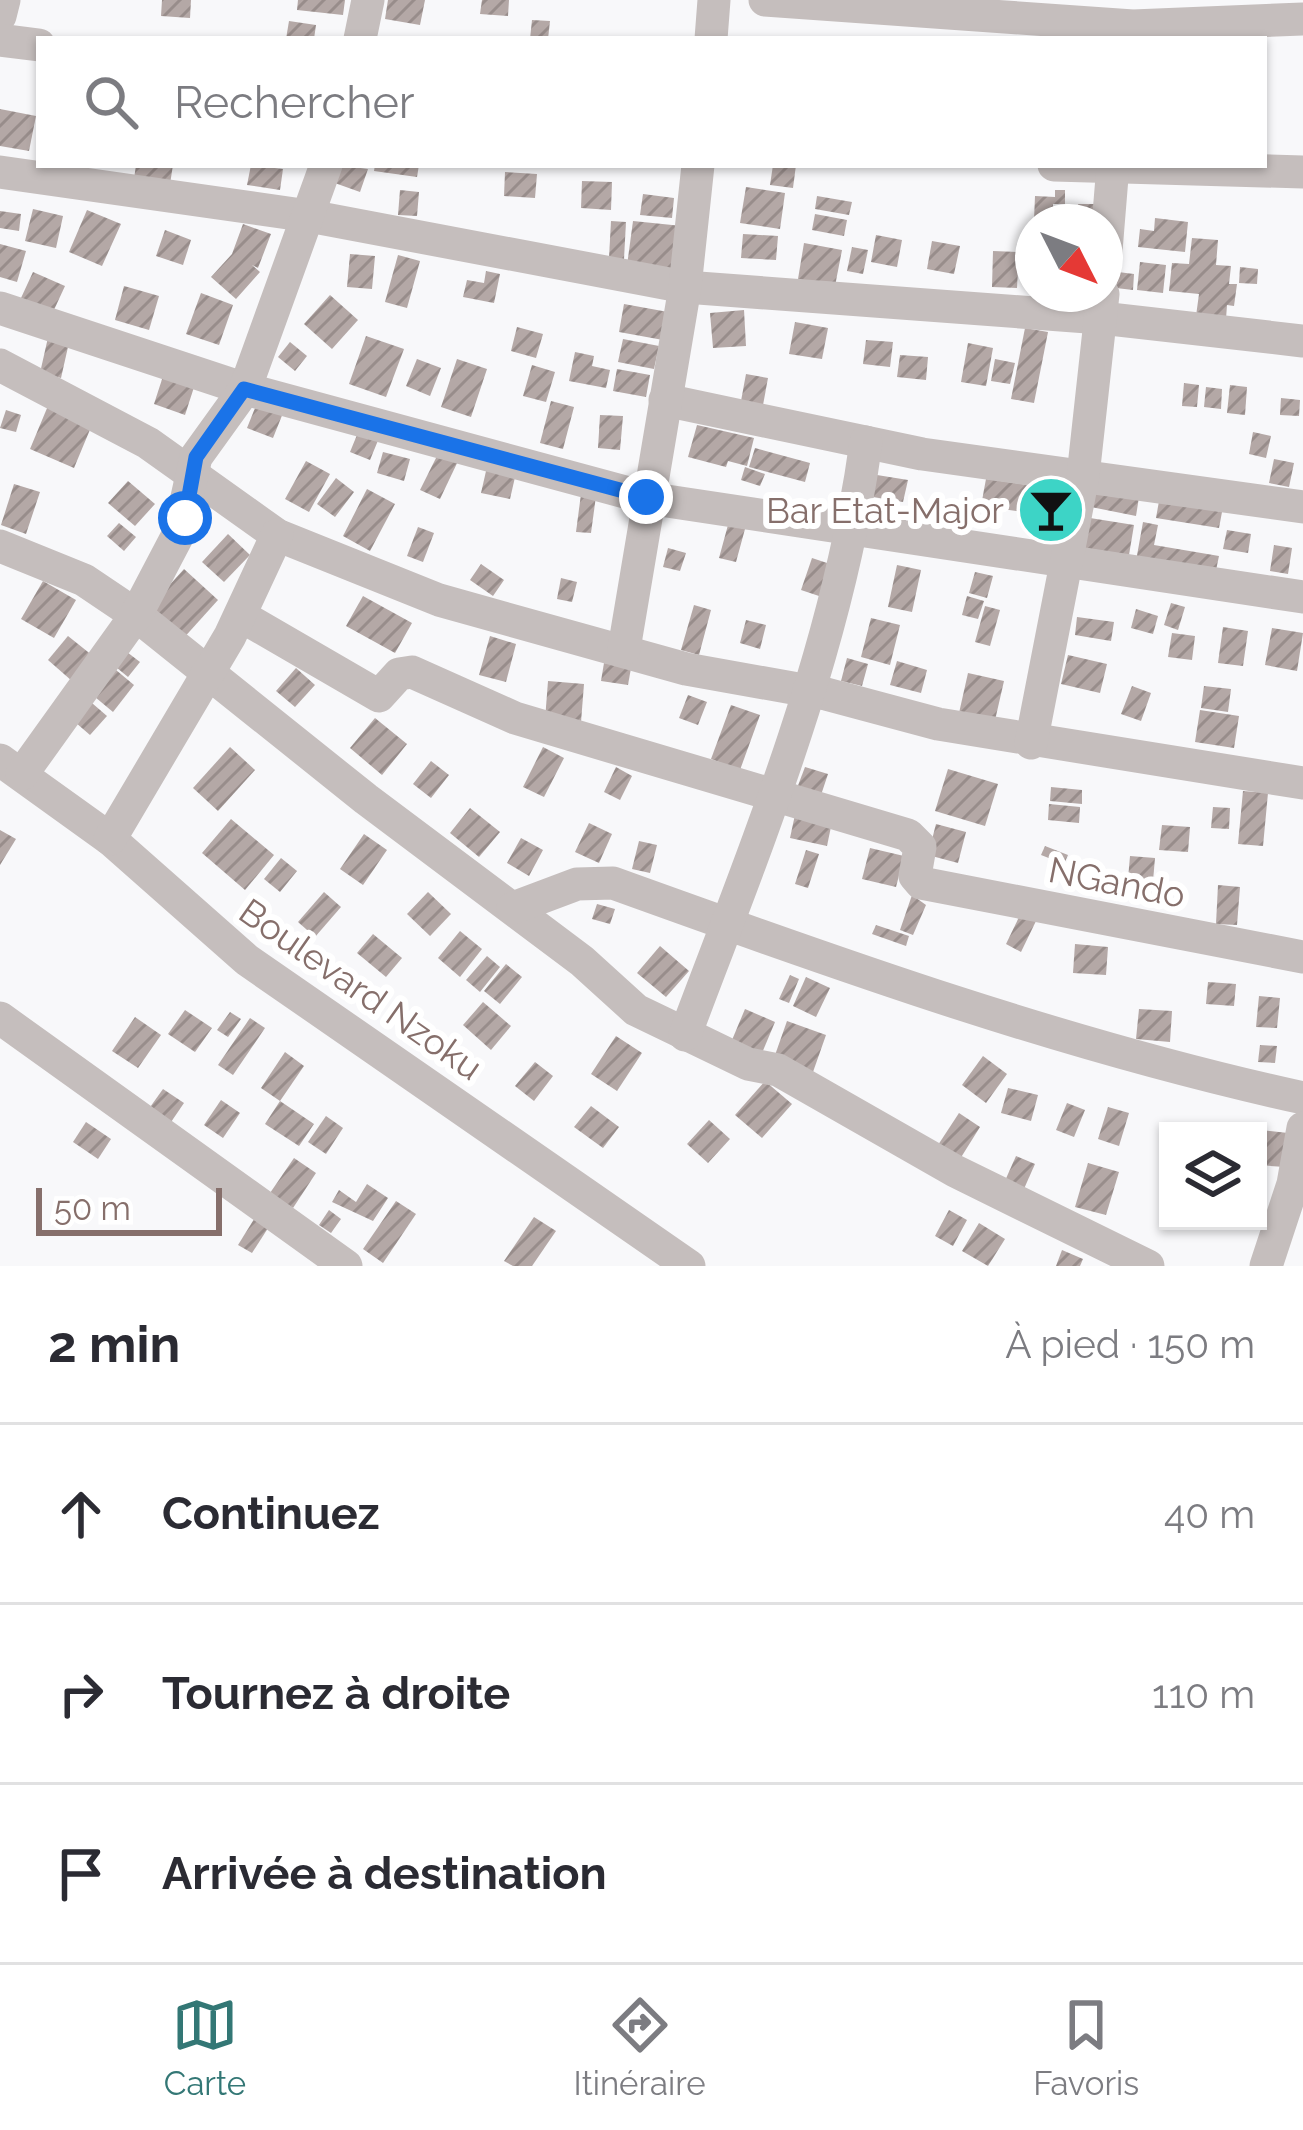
<!DOCTYPE html>
<html lang="fr">
<meta charset="utf-8">
<style>
body{margin:0;font-family:Raleway,sans-serif;background:#f2f2f3;color:#2b2b33}
.controls{position:absolute;right:36px;bottom:36px;display:grid;overflow:hidden;border-radius:0px;box-shadow:0 3px 9px #0004}
.controls button{width:108px;height:108px;display:grid;place-items:center;padding:0;border:0;border-bottom:3px solid #e1e1e2;background:#fff;color:#2b2b33;font:60px sans-serif}
.compass{position:absolute;left:1015px;top:204px;width:108px;height:108px;border-radius:50%;background:#fff;box-shadow:0 3px 9px #0004;rotate:132deg}
.scale{position:absolute;left:36px;bottom:30px;width:186px;box-sizing:border-box;padding-left:12px;border:6px solid #866f6b;border-top:0;font-size:33px;line-height:42px;white-space:nowrap;color:#866f6b;-webkit-text-stroke:9px #fff;paint-order:stroke}
.stop{position:absolute;width:36px;height:36px;margin:-27px;border:9px solid #1a73e8;border-radius:50%;background:#fff}
.stop.end{background:#1a73e8;border-color:#fff;box-shadow:0 3px 12px #0008}
.list{margin:0;padding:0;list-style:none}
h2{display:flex;justify-content:space-between;align-items:center;height:156px;margin:0;padding:0 48px;font-size:51px}
h2 small{font-size:39px;font-weight:400;color:#7c7c81}
.list li{display:grid;grid-template-columns:78px 1fr auto;gap:36px;align-items:center;box-sizing:border-box;height:180px;padding:0 48px;border-top:3px solid #e1e1e2}
.list b{display:block;font-size:45px;white-space:nowrap}
.list em{font-size:39px;font-style:normal;color:#7c7c81}
.icon{flex:none;width:66px;height:66px;fill:none;stroke:currentColor;stroke-width:2;stroke-linecap:round;stroke-linejoin:round}
.map{position:relative;flex:none;width:1303px;height:1266px;overflow:hidden}
.search{position:absolute;background:#fff;box-shadow:0 3px 9px #0004;left:36px;right:36px;top:36px;height:132px;display:flex;align-items:center;gap:30px;box-sizing:border-box;padding:0 42px;border-radius:0px;color:#7c7c81;font-size:45px}
.sheet{height:696px;background:#fff}
nav{display:flex;justify-content:space-around;align-items:center;box-sizing:border-box;height:168px;border-top:3px solid #e1e1e2;background:#fff;font-size:33px;color:#7c7c81}
nav a{display:grid;justify-items:center;gap:6px}
nav .on{color:#337775}
.map>svg:first-child{display:block}
.building{fill:url(#building-hatch)}
.lines{fill:none;stroke-linecap:round;stroke-linejoin:round}
.minor{stroke:#c5bebd;stroke-width:33}
.route{stroke:#1a73e8;stroke-width:15}
.labels{text-anchor:middle;dominant-baseline:central;stroke-width:12;stroke-linejoin:round;paint-order:stroke}
.poi-label{font-size:36px;fill:#866f6b;stroke:#fff;text-anchor:end}
.street-label{font-size:36px;fill:#866f6b;stroke:#fff}
</style>
<div class="map">
<svg width="1303" height="1266" viewBox="0 0 1303 1266">
<defs>
<pattern id="building-hatch" width="6" height="6" patternUnits="userSpaceOnUse" patternTransform="scale(3)"><rect width="6" height="6" fill="#b4a8a6"/><path d="M-1 1l2-2M0 6l6-6M5 7l2-2" fill="none" stroke="#988d8b"/></pattern>
</defs>
<rect width="100%" height="100%" fill="#f8f8fa"/>
<!-- building -->
<g class="building">
<path d="M162,0H191L190,18L161,16Z"/>
<path d="M298,0H345L343,15L297,10Z"/>
<path d="M388,0H425L420,25L385,19Z"/>
<path d="M482,0H509L508,16L480,14Z"/>
<path d="M532,20L550,21L548,39H530Z"/>
<path d="M289,21L316,25L314,39H286Z"/>
<path d="M0,109L36,116L29,151L0,146Z"/>
<path d="M136,165H173L170,184L134,179Z"/>
<path d="M251,165L283,169L280,190L247,185Z"/>
<path d="M338,165L368,169L360,192L332,182Z"/>
<path d="M375,165H419L417,177L374,171Z"/>
<path d="M773,165H796L793,188L770,185Z"/>
<path d="M505,172L537,174L535,198L504,196Z"/>
<path d="M582,181L612,182L611,210L581,208Z"/>
<path d="M746,187L785,193L780,229L740,223Z"/>
<path d="M400,190L419,192L417,216L398,215Z"/>
<path d="M1055,190H1065V204H1053V210L1072,211V221L1034,220L1035,196L1055,197Z"/>
<path d="M643,194L674,198L672,218L640,215Z"/>
<path d="M817,196L852,202L849,215L815,209Z"/>
<path d="M1078,204H1094V222H1077Z"/>
<path d="M33,209L63,216L56,248L25,241Z"/>
<path d="M87,210L121,224L102,266L69,252Z"/>
<path d="M0,211L21,214L19,231L0,228Z"/>
<path d="M815,214L847,220L844,236L812,230Z"/>
<path d="M1155,218L1188,222L1185,252L1138,247L1140,229L1154,231Z"/>
<path d="M611,221L626,222L624,259L609,258Z"/>
<path d="M633,221L682,226L676,278L626,273Z"/>
<path d="M243,224L271,234L258,268L252,265L260,272L236,299L211,277L232,254Z"/>
<path d="M165,230L191,240L183,265L156,256Z"/>
<path d="M743,234L778,236L776,260L741,258Z"/>
<path d="M876,235L902,240L897,267L871,262Z"/>
<path d="M1192,238L1218,240L1216,265L1231,266L1229,284H1237L1234,306L1227,305L1226,319L1196,316L1199,294L1169,291L1172,263L1189,264Z"/>
<path d="M932,241L960,246L954,274L927,269Z"/>
<path d="M804,243L842,250L835,286L798,279Z"/>
<path d="M0,244L26,251L17,282L0,277Z"/>
<path d="M852,247L868,250L863,274L847,271Z"/>
<path d="M993,251L1019,252L1017,288L992,287Z"/>
<path d="M350,254L375,256L372,289L347,287Z"/>
<path d="M398,255L420,261L407,308L385,302Z"/>
<path d="M1140,262L1166,265L1163,293L1137,290Z"/>
<path d="M1240,267L1258,269L1257,284L1239,283Z"/>
<path d="M486,271L500,274L494,303L463,297L467,280L484,283Z"/>
<path d="M33,272L65,286L53,312L21,298Z"/>
<path d="M1118,272L1134,274L1133,290L1116,288Z"/>
<path d="M124,286L159,296L149,330L115,320Z"/>
<path d="M201,293L233,305L219,345L186,334Z"/>
<path d="M330,295L358,320L332,349L304,324Z"/>
<path d="M624,304L668,312L663,340L619,332Z"/>
<path d="M744,310L746,346L713,348L710,313Z"/>
<path d="M795,322L828,328L822,359L789,354Z"/>
<path d="M517,327L543,334L536,358L511,351Z"/>
<path d="M1025,328L1048,332L1034,403L1011,399Z"/>
<path d="M49,333L70,338L61,378L40,373Z"/>
<path d="M366,336L404,349L386,397L349,384Z"/>
<path d="M623,339L659,346L654,369L618,362Z"/>
<path d="M866,340L893,342L890,367L863,364Z"/>
<path d="M290,342L307,356L295,371L278,357Z"/>
<path d="M968,343L993,348L986,386L961,382Z"/>
<path d="M575,352L594,356L592,366L610,370L606,388L569,381Z"/>
<path d="M900,355L928,357L926,380L897,377Z"/>
<path d="M417,359L441,368L430,396L406,386Z"/>
<path d="M457,359L487,369L471,417L441,407Z"/>
<path d="M995,359L1015,363L1010,384L991,381Z"/>
<path d="M532,365L555,372L546,402L523,396Z"/>
<path d="M617,369L650,375L646,397L613,391Z"/>
<path d="M165,370L196,381L185,415L154,404Z"/>
<path d="M746,374L768,378L763,405L741,401Z"/>
<path d="M1184,383L1199,385L1197,407L1182,406Z"/>
<path d="M1230,385L1247,387L1245,415L1227,413Z"/>
<path d="M1206,387L1222,389L1221,409L1204,407Z"/>
<path d="M259,398L285,408L273,438L247,428Z"/>
<path d="M1281,398L1300,400L1299,416L1280,415Z"/>
<path d="M50,401L94,420L74,468L30,449Z"/>
<path d="M551,401L574,407L563,449L540,443Z"/>
<path d="M6,410L21,415L16,432L0,428Z"/>
<path d="M600,415L623,416L620,450L598,448Z"/>
<path d="M697,425L754,438L747,466L728,461L726,467L688,457Z"/>
<path d="M359,430L379,438L370,460L350,452Z"/>
<path d="M1253,432L1271,436L1266,458L1249,454Z"/>
<path d="M755,448L810,463L805,482L749,467Z"/>
<path d="M440,450L459,459L440,499L420,490Z"/>
<path d="M383,452L410,459L404,481L377,473Z"/>
<path d="M489,458L518,464L510,499L481,493Z"/>
<path d="M1274,459L1294,463L1289,487L1269,483Z"/>
<path d="M306,461L330,474L309,512L285,499Z"/>
<path d="M745,467L765,474L760,486L741,480Z"/>
<path d="M877,475L908,480L903,502L873,497Z"/>
<path d="M336,478L354,492L335,517L317,504Z"/>
<path d="M986,479L1035,486L1031,513L981,506Z"/>
<path d="M128,481L155,504L135,526L108,503Z"/>
<path d="M14,484L40,492L26,534L1,525Z"/>
<path d="M1094,488L1139,497L1136,516L1091,507Z"/>
<path d="M367,489L395,504L370,551L343,536Z"/>
<path d="M581,494L596,496L591,533L576,532Z"/>
<path d="M1159,501L1222,512L1219,528L1156,518Z"/>
<path d="M875,502L908,508L904,530L870,524Z"/>
<path d="M1090,518L1134,525L1129,555L1085,548Z"/>
<path d="M1143,522L1158,525L1154,545L1219,556L1215,575L1136,561Z"/>
<path d="M119,523L136,537L124,551L107,536Z"/>
<path d="M728,525L745,529L736,562L719,558Z"/>
<path d="M418,527L434,533L423,562L407,556Z"/>
<path d="M1227,530L1251,534L1248,553L1223,549Z"/>
<path d="M228,534L250,555L224,582L202,562Z"/>
<path d="M1274,545L1292,548L1288,574L1270,571Z"/>
<path d="M668,548L686,553L680,571L663,567Z"/>
<path d="M812,558L839,567L828,599L801,590Z"/>
<path d="M481,564L504,580L493,596L470,580Z"/>
<path d="M897,565L921,570L912,612L888,607Z"/>
<path d="M184,569L218,600L181,641L147,610Z"/>
<path d="M975,572L993,576L987,598L969,593Z"/>
<path d="M561,578L577,582L572,602L557,599Z"/>
<path d="M43,581L76,600L54,638L21,619Z"/>
<path d="M363,596L412,623L395,653L346,626Z"/>
<path d="M967,596L984,601L978,619L962,615Z"/>
<path d="M1171,603L1185,607L1178,630L1164,625Z"/>
<path d="M694,605L711,610L699,655L681,650Z"/>
<path d="M985,606L1000,610L990,646L975,642Z"/>
<path d="M1136,609L1158,616L1153,634L1131,628Z"/>
<path d="M1077,617L1114,622L1111,641L1075,635Z"/>
<path d="M871,618L900,625L890,665L861,657Z"/>
<path d="M746,620L766,625L760,649L740,643Z"/>
<path d="M1223,627L1248,631L1243,666L1218,663Z"/>
<path d="M1272,628L1303,633L1297,671L1265,665Z"/>
<path d="M1172,633L1195,636L1192,660L1168,657Z"/>
<path d="M68,636L93,656L72,681L48,660Z"/>
<path d="M490,636L516,644L506,682L479,675Z"/>
<path d="M123,649L140,662L128,677L111,663Z"/>
<path d="M1068,655L1107,664L1100,693L1061,684Z"/>
<path d="M847,658L868,664L862,686L841,681Z"/>
<path d="M897,661L927,670L921,693L890,685Z"/>
<path d="M604,663L631,668L628,685L601,681Z"/>
<path d="M110,665L134,685L113,712L89,692Z"/>
<path d="M296,668L315,685L295,707L276,691Z"/>
<path d="M968,673L1004,681L993,729L957,722Z"/>
<path d="M548,681L584,684L581,722L545,720Z"/>
<path d="M1132,686L1151,693L1141,721L1121,714Z"/>
<path d="M1204,686L1231,689L1228,712L1201,708Z"/>
<path d="M688,695L707,702L698,725L679,718Z"/>
<path d="M85,697L107,716L90,735L68,716Z"/>
<path d="M731,705L760,715L740,770L711,759Z"/>
<path d="M1200,710L1239,716L1234,748L1195,742Z"/>
<path d="M375,718L407,744L382,775L350,748Z"/>
<path d="M230,747L255,770L218,811L193,788Z"/>
<path d="M543,747L564,758L544,797L523,787Z"/>
<path d="M431,761L449,775L431,798L413,784Z"/>
<path d="M616,767L632,776L620,800L604,792Z"/>
<path d="M805,767L828,774L818,804L794,796Z"/>
<path d="M948,769L998,784L985,826L935,811Z"/>
<path d="M1051,787L1082,790V804L1050,801Z"/>
<path d="M1243,791L1268,793L1263,846L1238,844Z"/>
<path d="M1049,804L1080,807L1079,823L1048,820Z"/>
<path d="M1213,807L1230,808L1229,829L1211,828Z"/>
<path d="M470,808L500,832L479,857L450,833Z"/>
<path d="M796,810L833,817L827,846L790,838Z"/>
<path d="M231,819L274,855L245,890L202,853Z"/>
<path d="M589,823L612,834L599,863L575,852Z"/>
<path d="M936,824L966,832L958,863L928,855Z"/>
<path d="M1162,825L1190,827L1188,852L1159,850Z"/>
<path d="M0,830L16,839L0,865Z"/>
<path d="M364,834L387,850L363,885L340,869Z"/>
<path d="M521,838L543,850L529,876L507,863Z"/>
<path d="M639,841L657,845L650,873L632,869Z"/>
<path d="M1045,846L1068,855L1064,864L1041,855Z"/>
<path d="M870,848L904,856L896,887L862,879Z"/>
<path d="M806,850L819,854L808,888L795,884Z"/>
<path d="M1130,856L1155,858L1153,881L1128,879Z"/>
<path d="M281,858L297,871L280,892L264,879Z"/>
<path d="M1218,885L1240,887L1237,925L1216,924Z"/>
<path d="M324,892L341,907L315,937L298,922Z"/>
<path d="M428,892L451,914L430,936L407,914Z"/>
<path d="M912,895L926,905L913,935L900,930Z"/>
<path d="M597,904L615,909L610,924L592,919Z"/>
<path d="M1021,913L1036,921L1021,952L1006,944Z"/>
<path d="M876,925L909,936L906,946L872,934Z"/>
<path d="M460,931L482,949L460,977L438,958Z"/>
<path d="M373,934L402,958L386,977L357,953Z"/>
<path d="M1075,944L1108,947L1106,975L1073,973Z"/>
<path d="M660,946L689,971L666,997L637,973Z"/>
<path d="M487,956L500,967L480,992L466,980Z"/>
<path d="M506,964L522,977L500,1004L484,991Z"/>
<path d="M790,975L799,979L789,1003L779,999Z"/>
<path d="M806,977L830,988L816,1017L793,1006Z"/>
<path d="M1208,982L1236,984L1234,1006L1206,1004Z"/>
<path d="M1259,996L1280,998L1277,1028L1256,1027Z"/>
<path d="M483,1002L511,1026L491,1050L463,1025Z"/>
<path d="M745,1009L775,1022L762,1053L732,1040Z"/>
<path d="M1139,1009L1172,1011L1170,1042L1136,1039Z"/>
<path d="M185,1010L212,1028L195,1052L168,1034Z"/>
<path d="M230,1012L241,1019L228,1037L217,1030Z"/>
<path d="M135,1017L161,1035L138,1068L112,1051Z"/>
<path d="M250,1018L265,1028L233,1075L218,1065Z"/>
<path d="M787,1021L826,1035L813,1072L774,1058Z"/>
<path d="M616,1036L642,1053L617,1091L591,1074Z"/>
<path d="M1260,1045L1277,1046L1275,1063L1258,1062Z"/>
<path d="M285,1052L304,1066L280,1101L261,1088Z"/>
<path d="M983,1056L1007,1074L986,1103L962,1085Z"/>
<path d="M535,1062L553,1076L534,1101L515,1086Z"/>
<path d="M765,1081L792,1104L762,1138L735,1115Z"/>
<path d="M1008,1088L1038,1095L1031,1121L1001,1113Z"/>
<path d="M163,1089L184,1103L169,1125L148,1110Z"/>
<path d="M221,1100L240,1113L223,1138L204,1125Z"/>
<path d="M280,1101L314,1124L299,1146L265,1124Z"/>
<path d="M1067,1103L1085,1110L1074,1137L1056,1130Z"/>
<path d="M591,1106L619,1127L603,1148L574,1127Z"/>
<path d="M1108,1107L1129,1113L1119,1146L1098,1139Z"/>
<path d="M959,1113L980,1127L960,1159L938,1145Z"/>
<path d="M326,1116L343,1128L326,1154L308,1142Z"/>
<path d="M709,1120L730,1139L708,1163L687,1144Z"/>
<path d="M86,1122L111,1139L98,1159L73,1142Z"/>
<path d="M1261,1130L1288,1133L1285,1167L1258,1165Z"/>
<path d="M1016,1156L1035,1164L1023,1191L1004,1183Z"/>
<path d="M294,1158L316,1173L293,1208L270,1193Z"/>
<path d="M1088,1163L1119,1172L1106,1215L1075,1207Z"/>
<path d="M367,1184L388,1198L373,1221L332,1202L339,1190L356,1202Z"/>
<path d="M396,1201L416,1214L383,1263L363,1249Z"/>
<path d="M329,1210L341,1219L331,1233L319,1225Z"/>
<path d="M949,1210L967,1220L953,1246L935,1236Z"/>
<path d="M256,1216L270,1225L252,1253L238,1245Z"/>
<path d="M534,1217L556,1231L532,1266H513L504,1261Z"/>
<path d="M979,1223L1005,1239L988,1266L962,1251Z"/>
<path d="M1062,1250L1083,1259L1080,1266H1056Z"/>
</g>
<g class="lines">
<!-- minor -->
<g class="minor">
<path d="M765,0L1133,26L1303,19"/>
<path d="M0,16L4,0"/>
<path d="M360,39L368,0"/>
<path d="M711,39L714,0"/>
<path d="M0,40L39,45"/>
<path d="M1054,165L1303,172"/>
<path d="M0,172L309,216L685,287L1101,318L1303,341"/>
<path d="M1105,263L1113,165"/>
<path d="M0,308L245,389L647,498L1303,597"/>
<path d="M0,365L148,443L277,535L439,600L686,669L826,694L938,724L1303,783"/>
<path d="M665,400L922,454L1303,507"/>
<path d="M0,546L84,580L136,615L366,799L582,961L636,1010L748,1064L778,1070L955,1171L1148,1266"/>
<path d="M241,616L379,696L399,674L412,672L515,718L908,835L920,847L915,876L921,883L1303,957"/>
<path d="M624,649L685,287L698,165"/>
<path d="M1031,743L1083,476L1103,294"/>
<path d="M0,760L110,839L247,960L689,1266"/>
<path d="M22,774L136,615L179,533L196,457L245,389L326,165"/>
<path d="M110,839L230,636L277,535"/>
<path d="M513,908L577,884L613,883C840,965 1066,1046 1303,1098"/>
<path d="M0,1018L346,1266"/>
<path d="M685,1035C758,841 838,648 866,442"/>
<path d="M1266,1266L1293,1184L1303,1128"/>
</g>
</g>
<g class="lines">
<!-- route -->
<path class="route" d="M185,518L196,457L244,389L646,497"/>
</g>
<!-- icons -->
<defs>
<g id="bar-disc" transform="scale(3.45)"><circle r="9.5" fill="#3dd4c6" stroke="#fff"/><path d="M-6-5H6L.8 .8V4.5H3.5V6h-7V4.5H-.8V.8Z" fill="#111"/></g>
</defs>
<g fill-rule="evenodd">
<use href="#bar-disc" x="1051" y="510"/>
</g>
<g class="labels">
<!-- poi labels -->
<g class="poi-label">
<text x="1004" y="510">Bar Etat-Major</text>
</g>
<!-- street labels -->
<g class="street-label">
<text transform="translate(1117 882) rotate(11)">NGando</text>
<text transform="translate(361 989) rotate(35)">Boulevard Nzoku</text>
</g>
</g>
</svg>
<div class="controls">
<button><svg class="icon" aria-label="layers" viewBox="0 0 24 24"><path d="M12 4l9 5-9 5-9-5zM3 14l9 5 9-5"/></svg></button>
</div>
<svg class="compass" viewBox="-18 -18 36 36"><path d="M0-13l5 13h-10z" fill="#e53935"/><path d="M0 13l5-13h-10z" fill="#7c7c81"/></svg>
<div class="scale">50 m</div>
<div class="stop" style="left:185px;top:518px"></div>
<div class="stop end" style="left:646px;top:497px"></div>
<div class="search"><svg class="icon" aria-label="search" viewBox="0 0 24 24"><circle cx="10" cy="10" r="6"/><path d="M15 15l6 6"/></svg>Rechercher</div>
</div>
<section class="sheet">
<h2>2 min<small>À pied · 150 m</small></h2>
<ul class="list">
<li><svg class="icon" aria-label="ahead" viewBox="0 0 24 24"><path d="M12 20V5M6 11l6-6 6 6"/></svg><div><b>Continuez</b></div><em>40 m</em></li>
<li><svg class="icon" aria-label="right" viewBox="0 0 24 24"><path d="M7 20v-9h11M14 6l5 5-5 5"/></svg><div><b>Tournez à droite</b></div><em>110 m</em></li>
<li><svg class="icon" aria-label="arrive" viewBox="0 0 24 24"><path d="M6 21V4h12l-3 4 3 4H6"/></svg><div><b>Arrivée à destination</b></div></li>
</ul>
</section>
<nav>
<a class="on"><svg class="icon" aria-label="map" viewBox="0 0 24 24"><path d="M3 6l6-2 6 2 6-2v14l-6 2-6-2-6 2zM9 4v14M15 6v14"/></svg>Carte</a>
<a><svg class="icon" aria-label="directions" viewBox="0 0 24 24"><path d="M12 3l9 9-9 9-9-9zM9 14v-3h6M13 9l2 2-2 2"/></svg>Itinéraire</a>
<a><svg class="icon" aria-label="saved" viewBox="0 0 24 24"><path d="M7 4h10v16l-5-4-5 4z"/></svg>Favoris</a>
</nav>
